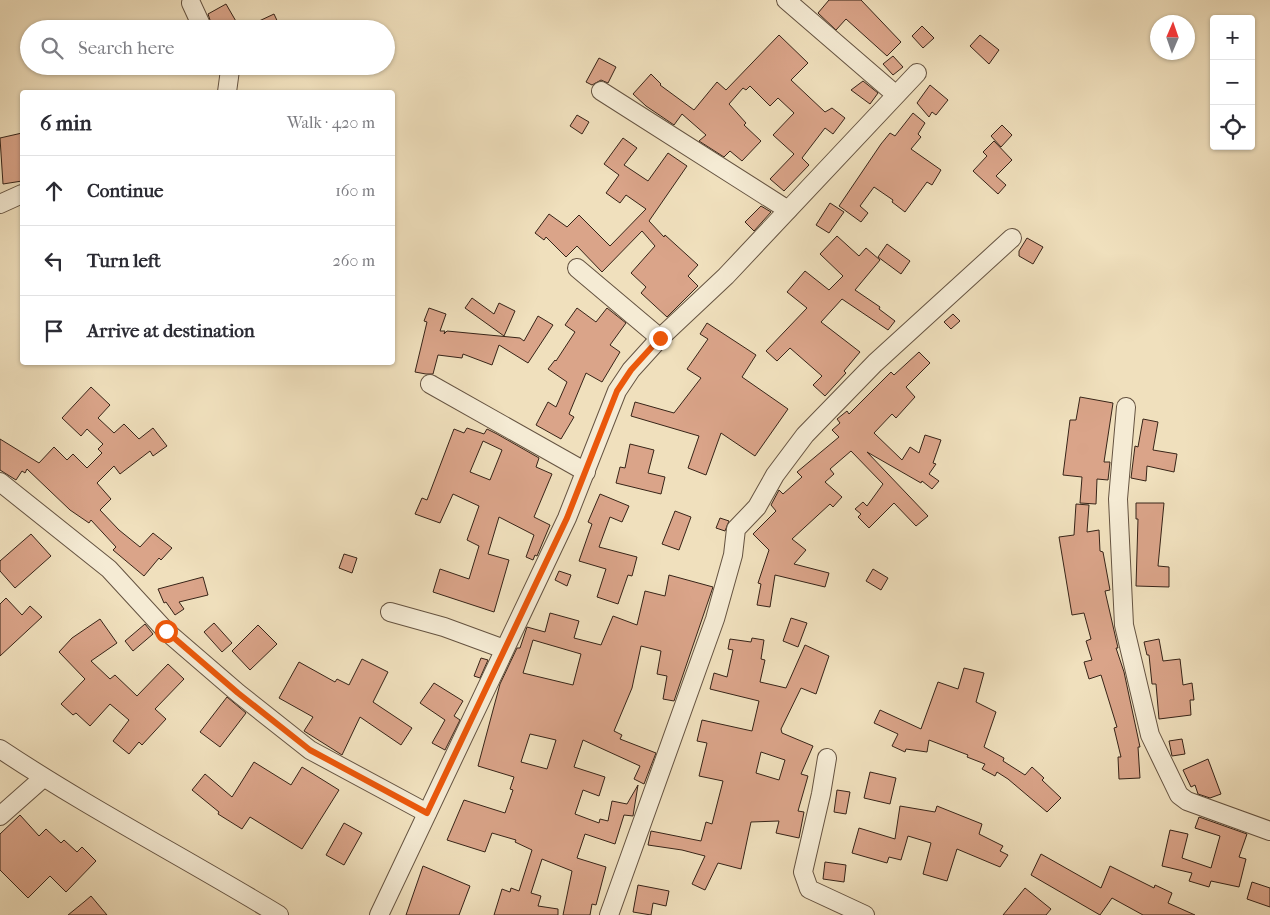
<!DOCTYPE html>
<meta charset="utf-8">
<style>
body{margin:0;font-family:"IM FELL French Canon",serif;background:#f2f2f3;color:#2b2b33}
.controls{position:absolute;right:15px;top:15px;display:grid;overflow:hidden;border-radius:5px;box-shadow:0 1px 4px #0004}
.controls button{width:45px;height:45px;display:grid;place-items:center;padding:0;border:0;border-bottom:1px solid #e1e1e2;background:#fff;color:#2b2b33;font:25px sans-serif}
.compass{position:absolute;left:1150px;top:15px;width:45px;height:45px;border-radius:50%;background:#fff;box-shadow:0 1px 4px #0004;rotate:2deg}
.stop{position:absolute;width:15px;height:15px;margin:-11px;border:4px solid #ea580c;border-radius:50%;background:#fff}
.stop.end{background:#ea580c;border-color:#fff;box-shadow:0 1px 5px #0008}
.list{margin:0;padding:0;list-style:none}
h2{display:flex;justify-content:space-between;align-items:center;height:65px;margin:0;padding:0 20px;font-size:21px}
h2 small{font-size:16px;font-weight:400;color:#7c7c81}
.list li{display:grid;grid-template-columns:32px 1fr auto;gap:15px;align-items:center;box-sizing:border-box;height:70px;padding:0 20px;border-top:1px solid #e1e1e2}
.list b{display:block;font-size:19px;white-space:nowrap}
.list em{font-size:16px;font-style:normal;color:#7c7c81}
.icon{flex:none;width:28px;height:28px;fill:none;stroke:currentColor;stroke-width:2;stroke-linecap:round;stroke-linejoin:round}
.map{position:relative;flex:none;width:1270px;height:915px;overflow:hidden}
.search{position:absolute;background:#fff;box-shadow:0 1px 4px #0004;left:20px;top:20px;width:375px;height:55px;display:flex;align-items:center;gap:12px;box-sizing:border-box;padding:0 18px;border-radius:28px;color:#7c7c81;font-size:19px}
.panel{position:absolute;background:#fff;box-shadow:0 1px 4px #0004;left:20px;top:90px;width:375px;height:275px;border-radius:5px}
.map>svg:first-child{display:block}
.building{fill:#daa489;stroke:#372418;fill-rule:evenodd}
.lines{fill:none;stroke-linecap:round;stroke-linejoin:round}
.minor-casing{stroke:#655341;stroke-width:20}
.minor{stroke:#f5ebd4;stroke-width:18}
.route{stroke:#ea580c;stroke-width:6}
</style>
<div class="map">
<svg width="1270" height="915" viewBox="0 0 1270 915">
<rect width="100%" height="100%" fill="#f0e0bd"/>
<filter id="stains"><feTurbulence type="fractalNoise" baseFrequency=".004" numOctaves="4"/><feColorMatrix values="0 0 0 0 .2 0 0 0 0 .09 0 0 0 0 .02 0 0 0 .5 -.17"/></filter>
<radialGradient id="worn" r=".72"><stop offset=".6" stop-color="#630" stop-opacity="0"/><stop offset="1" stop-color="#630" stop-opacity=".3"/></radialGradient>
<!-- building -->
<g class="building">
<path d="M829,0H861L901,42L887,56L846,19L836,30L818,13Z"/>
<path d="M226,4L237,23L228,29H213L208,14Z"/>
<path d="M274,14L281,29H242Z"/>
<path d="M922,26L934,38L923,48L912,36Z"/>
<path d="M779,35L808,63L791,80L825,112L832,108L845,118L833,134L825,128L802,158L809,165L784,191L770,179L794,154L773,135L794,113L778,98L770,106L750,86L746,90L743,88L729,104L746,123L744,125L761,141L742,161L730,151L724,157L699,141L706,135L682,114L674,125L646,106L633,94L651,74L661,84L660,85L694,110L717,82L726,90Z"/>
<path d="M980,35L999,50L989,64L970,46Z"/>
<path d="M893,56L903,67L893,75L883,64Z"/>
<path d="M599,58L616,67L608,83L601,80L592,85L586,82Z"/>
<path d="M863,81L878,93L870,104L851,90Z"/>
<path d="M930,85L948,100L936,115L932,112L929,117L917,103Z"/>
<path d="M913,113L925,123L918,134L921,137L911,149L941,170L932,185L927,182L905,212L892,202L893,200L874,187L860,206L868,213L861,222L839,206L881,144L890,133L895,136Z"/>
<path d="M577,115L589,122L582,134L570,126Z"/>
<path d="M1002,125L1012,135L1001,147L991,136Z"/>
<path d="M22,133V181L3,184L0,138Z"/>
<path d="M623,138L637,148L624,165L648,181L668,153L687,166L649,221L664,237L665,235L698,265L688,276L698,286L667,317L641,293L646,287L631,273L655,246L642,231L602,272L577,246L566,257L546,237L544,240L535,233L549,214L567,227L579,215L610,246L646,209L626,195L620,203L606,193L619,175L604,164Z"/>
<path d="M994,141L1012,160L996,176L1006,185L998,194L973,171L987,156L983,152Z"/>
<path d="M830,203L844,212L829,233L816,225Z"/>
<path d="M761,206L771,212L754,231L745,222Z"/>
<path d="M837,236L859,256L866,248L880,260L855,290L880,307L879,309L895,321L888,330L842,299L821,322L860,352L844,371L846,373L825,396L813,385L822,376L790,348L777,361L766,351L807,308L787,292L805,271L829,290L843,276L820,254Z"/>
<path d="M1027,238L1043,247L1033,264L1019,256V251Z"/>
<path d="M887,244L910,261L901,274L878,257Z"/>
<path d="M472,298L494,314L499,303L515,311L504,336L465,308Z"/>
<path d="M429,308L446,314L440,331H445L444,334L447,331L520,338L524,341L538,316L553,325L528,363L499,345L492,365L463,354L462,358L438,355L433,374H426L415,372L427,322L424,321Z"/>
<path d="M577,308L596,322L607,308L626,323L610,345L620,352L602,382L586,373L569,414L574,417L561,439L536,425L548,402L556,407L567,382L548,369L555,360L556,361L575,332L565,325Z"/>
<path d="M953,314L960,321L951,329L944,322Z"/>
<path d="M707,323L756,355L742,377L788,409L755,456L721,433L706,475L688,468L699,436L631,416L635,402L674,413L701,378L687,369L708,339L700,334Z"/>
<path d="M919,352L930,363L906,387L915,397L896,418L892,414L874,433L902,460L910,447L919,453L925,435L941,440L933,463L936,464L929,474L939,481L932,489L922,481L921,483L867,452L928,516L916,526L894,503L869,528L858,517L861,514L855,509L863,502L867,506L883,484L851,451L830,469L834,474L825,482L842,497L833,507L830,504L792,539L806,550L794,564L829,573L825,587L775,575L770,607L757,605L761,584L758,583L769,550L753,534L776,511L771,505L779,490L783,494L802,477L797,472L839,437L832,430L840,423L837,419L847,411L849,414L891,372L894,375Z"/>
<path d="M91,387L110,405L98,418L114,433L124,424L139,439L153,428L167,446L153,456L150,451L120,474L114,466L97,483L111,499L100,510L119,530L140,547L153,533L172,548L161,560L159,558L144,576L113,550L116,547L91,520L89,523L70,510L27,469L25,473L22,471L16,480L0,470V439L39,463L54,447L67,460L73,454L87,468L102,453L98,449L103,444L87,429L81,436L62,418Z"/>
<path d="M1080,397L1113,403L1104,462H1110L1108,480L1097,479L1096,504L1080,503L1082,477L1063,475L1070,420H1076Z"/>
<path d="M1143,419L1158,422L1153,450L1177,454L1174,472L1147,466L1146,481L1131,478L1135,446L1138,447Z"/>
<path d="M467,428L484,434L487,429L497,434L539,458L536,467L552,474L534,517L550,525L537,556L535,555L533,560L526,557L534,535L499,517L488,554L509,560L494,612L433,592L440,569L469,579L479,546L467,540L479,506L453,494L440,523L415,514L422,498L427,500L454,429L464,433ZM483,441L502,450L490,480L470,472Z"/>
<path d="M630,444L654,450L648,473L665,477L661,494L616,483L620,467L625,468Z"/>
<path d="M600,494L629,506L622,522L610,517L599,547L637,557L632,576L628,575L618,604L597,597L606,569L579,561L592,524L588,522Z"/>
<path d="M1136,503H1164L1158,566L1169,567V587L1136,586L1138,519H1136Z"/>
<path d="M1076,504L1089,505L1087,532L1099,530L1100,551L1103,552L1110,590L1105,591L1118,648H1116L1124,672L1140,747H1138L1140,778L1119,779L1118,757H1121L1114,728L1117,727L1101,675L1089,679L1084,662L1092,660L1086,641L1091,639L1084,613L1072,615L1059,537L1074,535Z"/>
<path d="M675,511L691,517L679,550L662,544Z"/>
<path d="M720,518L729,521L725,531L716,528Z"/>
<path d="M31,534L51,556L15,588L0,571V561Z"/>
<path d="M344,554L357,558L352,573L339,568Z"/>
<path d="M873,569L888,578L881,590L866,581Z"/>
<path d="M559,571L571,575L567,586L555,580Z"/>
<path d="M669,575L713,587L674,701L663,699L667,676L657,674L661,651L641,646L632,688L614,731L622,735L620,739L656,753L644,784L634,779L640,766L583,740L574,767L605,777L599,796L583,790L575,814L599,823L600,819L608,821L612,801L627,804L638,785L633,816L624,815L615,844L585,834L577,858L606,867L596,905L592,904L590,915H563L572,871L542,859L531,893L541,896L538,906L558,909V915H494L502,889L510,892L511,888L519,891L532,850L515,842L516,840L492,833L485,852L447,840L464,800L505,813L513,790L510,789L514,777L478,766L500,684L517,648H520L527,627L545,632L550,613L579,621L574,638L601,645L613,616L637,625L645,591L665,596ZM533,640L581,654L573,685L523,673ZM530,734L556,740L547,769L521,762Z"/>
<path d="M203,577L208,595L179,602L184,609L175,615L166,602L164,603L158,589Z"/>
<path d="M6,598L22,615L30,606L42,617L0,656V604Z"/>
<path d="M791,618L807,623L798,647L783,641Z"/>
<path d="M100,619L117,643L91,661L110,679L115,675L137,696L168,664L184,679L155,709L166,719L142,745L139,742L129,754L113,741L129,720L110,704L90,726L76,713L73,715L61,704L85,679L59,652L72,638Z"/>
<path d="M214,623L232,643L222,652L204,632Z"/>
<path d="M145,624L153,634L133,651L125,641Z"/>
<path d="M258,625L277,644L250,670L232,651Z"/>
<path d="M752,638L764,640L761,659L765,660L760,682L786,688L805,645L829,656L816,694L801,688L781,729L782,733L813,746L801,774L808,776L798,811L804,812L799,838L776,833L779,821L751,822L741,869L718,863L705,890L692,884L705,856L682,850L648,845L651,831L701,841L706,822L712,824L723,781L699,776L707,743L697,741L702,720L752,731L759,701L710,689L714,673L727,677L733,650L728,649L730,639L751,642ZM761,752L785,760L779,780L756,773Z"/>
<path d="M1159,639L1163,661L1180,659L1183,685L1192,683L1194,700H1190L1191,715L1159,719L1156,684H1152L1149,655H1147L1144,642Z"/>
<path d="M481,658L488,660L480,678L474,676Z"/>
<path d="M362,659L388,672L373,702L412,728L401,745L360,717L342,755L304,731L313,717L279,698L299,662L335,682L337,679L349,685Z"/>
<path d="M964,668L984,673L976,702L996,712L984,747L1004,758L1003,761L1025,775L1032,767L1044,778L1042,780L1061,798L1047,812L1008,779L997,772L995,776L982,769L985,764L967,757L968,755L929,740L927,752L906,749L905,752L892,746L898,734L874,723L880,710L921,729L938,682L958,689Z"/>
<path d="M434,683L463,701L454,716L460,720L445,750L432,743L445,720L420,703Z"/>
<path d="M227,697L246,713L220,747L200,732Z"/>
<path d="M1182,739L1185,754L1172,756L1169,741Z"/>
<path d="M1208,759L1221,794L1210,798L1198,794L1195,785L1191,787L1183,770Z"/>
<path d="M254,762L291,785L302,767L339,790L302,849L250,817L242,829L218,814L219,812L192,790L205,774L232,797Z"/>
<path d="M870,772L896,778L890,804L864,798Z"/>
<path d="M837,790L850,792L846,814L834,812Z"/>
<path d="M900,806L935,812L937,806L982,824L979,834L1003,846L1000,851L1008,855L1000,867L957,849L947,881L923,874L931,843L908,836L901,860L889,857L887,863L852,853L859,828L895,839Z"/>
<path d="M20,815L39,836L46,829L61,843L64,840L77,852L82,847L96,861L66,892L50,876L28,898L0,870V834Z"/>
<path d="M1199,817L1247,834L1239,857L1246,859L1239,887L1211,881L1209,887L1189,881L1192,873L1162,866L1170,830L1188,834L1182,858L1211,868L1220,836L1195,828Z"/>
<path d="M344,823L362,833L344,865L326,855Z"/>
<path d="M1041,854L1101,888L1110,866L1154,888L1155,885L1172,893L1168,903L1195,915H1143L1112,898L1100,915L1031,875Z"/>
<path d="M825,862L846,865L844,882L823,879Z"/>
<path d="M423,866L470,886L459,915H406Z"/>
<path d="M1252,882L1270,888V907L1247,899Z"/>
<path d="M638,885L669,891L666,906L653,903L651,915L633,912Z"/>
<path d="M1025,888L1051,909L1046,915H1003Z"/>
<path d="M91,896L107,915H68L84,902Z"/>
</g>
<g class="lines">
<!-- minor casing -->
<g class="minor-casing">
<g id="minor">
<path d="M786,0L895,94"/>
<path d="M191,3L203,29"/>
<path d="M601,91L788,210"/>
<path d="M227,92L230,70L228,66"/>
<path d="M0,204L22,194"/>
<path d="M577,268L660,338"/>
<path d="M430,384L586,472"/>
<path d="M1126,407L1118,499L1124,625L1150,735L1179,795L1187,801L1270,831"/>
<path d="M0,482L109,569L166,631L238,693L310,750L427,813"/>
<path d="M390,612L444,627L504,649"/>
<path d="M0,749C90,809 187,859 279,915"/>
<path d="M827,758L821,794L803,872L809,889L865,915"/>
<path d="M0,816L43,778"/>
<path d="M379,915L567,518L617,391L631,370L660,338L726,276L917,73"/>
<path d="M609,915L715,619L733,555L736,529L757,507L775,475L805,435L875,363L1012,238"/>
</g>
</g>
<!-- minor -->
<use href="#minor" class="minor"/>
</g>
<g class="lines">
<!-- route -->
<path class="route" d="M166,631L238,693L310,750L427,813L567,518L617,391L631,370L660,338"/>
</g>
<rect width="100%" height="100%" filter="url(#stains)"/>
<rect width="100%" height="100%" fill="url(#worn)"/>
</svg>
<div class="controls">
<button>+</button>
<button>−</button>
<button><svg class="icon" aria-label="locate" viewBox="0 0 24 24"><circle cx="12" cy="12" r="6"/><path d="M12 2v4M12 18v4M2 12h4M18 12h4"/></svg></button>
</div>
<svg class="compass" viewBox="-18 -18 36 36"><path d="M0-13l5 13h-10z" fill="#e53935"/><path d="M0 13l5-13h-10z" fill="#7c7c81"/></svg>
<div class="stop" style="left:166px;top:631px"></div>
<div class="stop end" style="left:660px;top:338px"></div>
<div class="search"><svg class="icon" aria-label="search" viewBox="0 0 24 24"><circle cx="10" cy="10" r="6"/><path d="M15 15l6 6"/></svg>Search here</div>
<section class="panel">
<h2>6 min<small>Walk · 420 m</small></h2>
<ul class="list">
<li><svg class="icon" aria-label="ahead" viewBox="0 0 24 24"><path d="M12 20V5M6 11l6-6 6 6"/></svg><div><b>Continue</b></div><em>160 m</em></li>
<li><svg class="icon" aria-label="left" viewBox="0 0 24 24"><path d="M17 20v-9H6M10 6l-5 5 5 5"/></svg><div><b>Turn left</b></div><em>260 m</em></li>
<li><svg class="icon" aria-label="arrive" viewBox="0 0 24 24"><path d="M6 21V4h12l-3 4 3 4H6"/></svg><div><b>Arrive at destination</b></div></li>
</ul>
</section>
</div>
